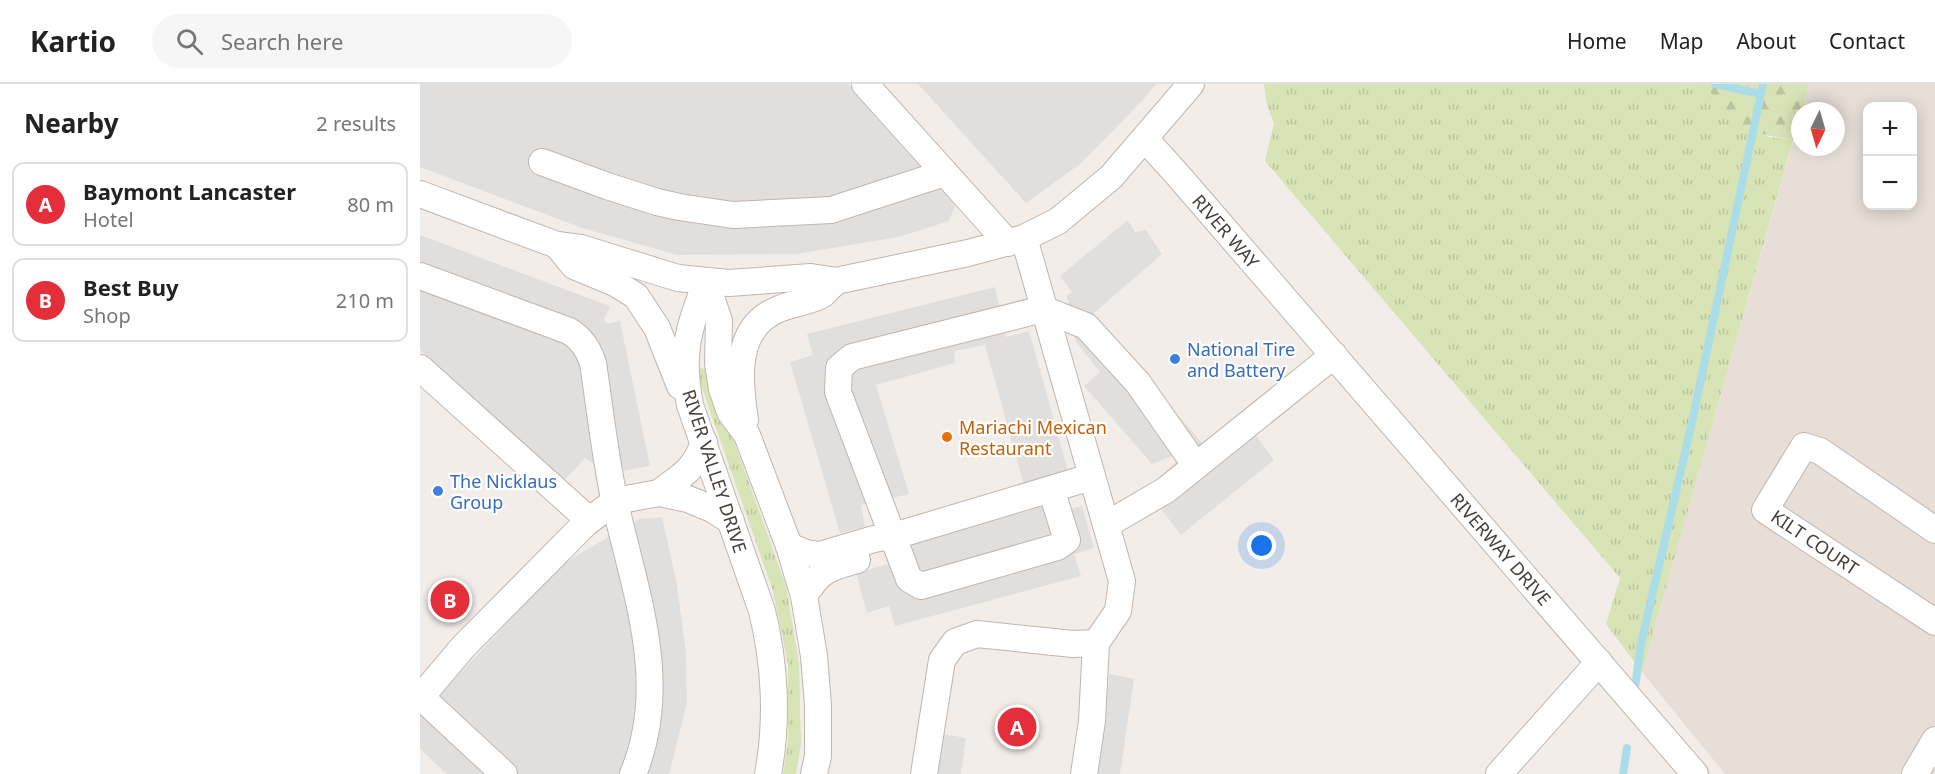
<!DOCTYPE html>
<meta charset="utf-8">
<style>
body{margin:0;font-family:"Noto Sans",sans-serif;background:#f6f6f6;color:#222}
.controls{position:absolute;right:18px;top:18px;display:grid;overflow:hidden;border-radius:12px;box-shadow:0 3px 15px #0003}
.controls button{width:54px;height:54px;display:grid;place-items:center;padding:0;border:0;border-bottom:2px solid #e0e0e0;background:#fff;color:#222;font:30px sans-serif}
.compass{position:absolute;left:1371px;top:18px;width:54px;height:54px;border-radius:50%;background:#fff;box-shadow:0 3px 15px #0003;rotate:185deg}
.you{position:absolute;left:842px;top:462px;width:21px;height:21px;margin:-15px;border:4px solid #fff;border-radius:50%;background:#1a73e8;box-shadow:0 0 0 9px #1a73e833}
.badge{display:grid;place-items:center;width:39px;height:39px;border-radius:50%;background:#e42e3a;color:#fff;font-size:20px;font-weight:700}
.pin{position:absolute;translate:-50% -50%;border:3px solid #fff;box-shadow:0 2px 6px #0006}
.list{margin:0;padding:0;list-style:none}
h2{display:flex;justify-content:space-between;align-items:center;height:78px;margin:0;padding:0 24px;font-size:26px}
h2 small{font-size:20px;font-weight:400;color:#767676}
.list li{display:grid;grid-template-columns:39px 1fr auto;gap:18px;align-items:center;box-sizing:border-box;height:84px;margin:0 12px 12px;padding:0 12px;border:2px solid #e0e0e0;border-radius:12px}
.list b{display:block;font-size:22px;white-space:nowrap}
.list p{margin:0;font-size:20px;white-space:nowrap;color:#767676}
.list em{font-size:20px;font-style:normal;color:#767676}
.icon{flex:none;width:33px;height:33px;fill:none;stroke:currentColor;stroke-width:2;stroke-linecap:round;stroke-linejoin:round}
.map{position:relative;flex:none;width:1515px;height:690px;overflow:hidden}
header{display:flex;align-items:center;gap:36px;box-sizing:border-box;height:84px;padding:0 30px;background:#fff;border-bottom:2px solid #e0e0e0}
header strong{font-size:28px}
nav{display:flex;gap:33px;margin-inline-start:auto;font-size:21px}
.search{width:420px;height:54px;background:#f6f6f6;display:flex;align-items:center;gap:15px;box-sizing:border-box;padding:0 21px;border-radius:33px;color:#767676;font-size:22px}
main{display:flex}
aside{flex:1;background:#fff}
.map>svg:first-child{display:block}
.residential{fill:#e6ded7;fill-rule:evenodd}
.grass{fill:url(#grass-tufts)}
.forest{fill:url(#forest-firs)}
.parking{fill:#e1dfdd}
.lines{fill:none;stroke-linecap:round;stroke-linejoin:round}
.stream{stroke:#abdde9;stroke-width:8}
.minor-casing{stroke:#c0b6af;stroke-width:28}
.minor{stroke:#fff;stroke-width:26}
.shop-dot{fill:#3f7fe0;stroke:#fff;stroke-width:2}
.food-dot{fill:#e8710a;stroke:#fff;stroke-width:2}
.labels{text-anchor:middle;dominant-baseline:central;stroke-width:4.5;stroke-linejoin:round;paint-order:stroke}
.street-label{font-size:18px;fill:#453d38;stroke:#fff}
.shop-label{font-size:18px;fill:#366cbe;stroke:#fff;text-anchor:start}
.food-label{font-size:18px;fill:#c56008;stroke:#fff;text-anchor:start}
</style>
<header>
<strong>Kartio</strong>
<div class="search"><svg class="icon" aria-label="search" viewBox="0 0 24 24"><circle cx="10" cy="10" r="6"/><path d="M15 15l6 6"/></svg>Search here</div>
<nav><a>Home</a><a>Map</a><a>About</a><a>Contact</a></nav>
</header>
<main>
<aside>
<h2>Nearby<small>2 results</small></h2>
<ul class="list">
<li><span class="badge">A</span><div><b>Baymont Lancaster</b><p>Hotel</p></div><em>80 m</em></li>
<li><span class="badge">B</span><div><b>Best Buy</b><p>Shop</p></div><em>210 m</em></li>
</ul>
</aside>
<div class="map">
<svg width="1515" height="690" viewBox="0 0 1515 690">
<defs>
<pattern id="grass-tufts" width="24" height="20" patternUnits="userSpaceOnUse" patternTransform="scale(1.5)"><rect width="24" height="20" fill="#d8e3b6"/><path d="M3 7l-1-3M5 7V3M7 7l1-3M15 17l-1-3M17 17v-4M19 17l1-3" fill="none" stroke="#bbc49d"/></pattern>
<pattern id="forest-firs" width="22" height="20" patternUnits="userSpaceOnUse" patternTransform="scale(1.5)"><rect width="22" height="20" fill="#d8e3b6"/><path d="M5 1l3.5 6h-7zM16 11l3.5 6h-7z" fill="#bbc49d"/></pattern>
</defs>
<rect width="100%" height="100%" fill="#f2ede9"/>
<!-- residential -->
<path class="residential" d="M1389,0H1515V690H1305L1222,588L1380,33V63H1416V27H1382ZM1448,22H1492V122H1448Z"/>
<!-- grass -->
<g class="grass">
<path d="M844,0H1263L1281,4L1295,12L1307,29L1349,53L1373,56L1222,588L1186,540L1200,494L845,77L854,40L846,17Z"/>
<path d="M275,284L288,285L366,502L379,579L381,660L376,690H363L368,659V580L353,507Z"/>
</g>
<!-- forest -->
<path class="forest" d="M1263,0H1389L1382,27H1380L1373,56C1350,53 1327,47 1308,31C1304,26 1301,20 1297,15C1289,5 1275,3 1263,0Z"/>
<!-- parking -->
<g class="parking">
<path d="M0,0H428L537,117L529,137L479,153L377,170L257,171L162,144L0,83Z"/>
<path d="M498,0H736L722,17L660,80L606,119Z"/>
<path d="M708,136L715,148L726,146L742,170L674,229L676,236L782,359L822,332L854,376L761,451L726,405L756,378L752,372L732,380L664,302L680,288L656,258L647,212L652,208L640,192Z"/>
<path d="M0,151L190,222L184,236L188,240L200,237L230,382L179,391L177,382L165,374L145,396L0,266Z"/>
<path d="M575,203L586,253L609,247L649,390L645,426L662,422L674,464L654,470L661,492L475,542L469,522L447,529L436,489L486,475L482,461L611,426L565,261L534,267L535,279L456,301L489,410L441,421L445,443L420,449L370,278L393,271L387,250Z"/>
<path d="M242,433L257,501L266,570L267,619L249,690H27L0,665V631L144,479L219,435Z"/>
<path d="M690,590L714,595L700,690H677Z"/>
<path d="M524,650L546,654L541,690H518Z"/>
</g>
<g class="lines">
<!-- stream -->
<g class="stream">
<path d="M1295,0L1341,10"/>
<path d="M1214,611L1221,560L1272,338L1343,0"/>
<path d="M1203,690L1207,664"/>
</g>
<!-- minor casing -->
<g class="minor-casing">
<g id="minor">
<path d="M445,0L588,159"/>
<path d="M725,55L756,89L1275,690"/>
<path d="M122,78L187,102L237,118L259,123L313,131L411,126L525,89"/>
<path d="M0,110L137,161L161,164L258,194L309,199L391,193L416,197L548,169L604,154L638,137L691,93L771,0"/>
<path d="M604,154L702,497L698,527L676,559L672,637L664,690"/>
<path d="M137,161L154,182L195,199L216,212L237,244L260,302"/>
<path d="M0,192L149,247C162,255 168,265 173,279C180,325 185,373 195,419C215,508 251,600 213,690"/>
<path d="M286,198L299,237L298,279L302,305L310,328L327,351L369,462L384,512L394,572L398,621V672L394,690"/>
<path d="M286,198C268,247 260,269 270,321L342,527C355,579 358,637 348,690"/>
<path d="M0,284L169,436"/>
<path d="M325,336C319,297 313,243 359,225C370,220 393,217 403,210C407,206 412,201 416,197"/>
<path d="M631,405L647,456L637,463L501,502L489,495L462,424L418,308L419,284L432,273L623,225L666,242L718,299L776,382"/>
<path d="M239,409C262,391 274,387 284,358"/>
<path d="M686,441L746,406L914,271"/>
<path d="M1515,446L1400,367L1384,362L1345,426L1515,538"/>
<path d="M369,462L386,469L400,471L454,455L474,452L671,393"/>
<path d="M384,512C401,485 407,485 437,476"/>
<path d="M1,613L84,690"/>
<path d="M0,614L44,562L166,439L195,417L239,409L268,415L292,425L311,437"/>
<path d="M504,690L522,576L535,558L557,550L653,560L676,559"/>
<path d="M1079,690L1179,578"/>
<path d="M1495,690L1515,656"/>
</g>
</g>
<!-- minor -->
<use href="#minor" class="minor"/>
</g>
<!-- markers -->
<g class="shop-dot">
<circle cx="755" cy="275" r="6"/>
<circle cx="18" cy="407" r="6"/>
</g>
<circle class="food-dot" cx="527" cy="353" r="6"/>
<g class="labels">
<!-- street labels -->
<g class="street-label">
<text transform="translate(806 147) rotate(49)">RIVER WAY</text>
<text transform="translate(295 387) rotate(72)">RIVER VALLEY DRIVE</text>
<text transform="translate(1395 458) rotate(34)">KILT COURT</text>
<text transform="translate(1081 465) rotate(49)">RIVERWAY DRIVE</text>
</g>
<!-- shop labels -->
<g class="shop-label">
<text x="767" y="265">National Tire<tspan x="767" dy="21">and Battery</tspan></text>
<text x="30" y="397">The Nicklaus<tspan x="30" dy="21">Group</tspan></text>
</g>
<!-- food labels -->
<g class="food-label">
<text x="539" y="343">Mariachi Mexican<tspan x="539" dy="21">Restaurant</tspan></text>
</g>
</g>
</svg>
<div class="controls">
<button>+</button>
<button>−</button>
</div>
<svg class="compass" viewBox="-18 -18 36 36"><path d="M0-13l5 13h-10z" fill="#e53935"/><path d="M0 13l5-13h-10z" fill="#767676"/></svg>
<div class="you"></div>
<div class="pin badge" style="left:597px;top:643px">A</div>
<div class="pin badge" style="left:30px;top:516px">B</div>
</div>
</main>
